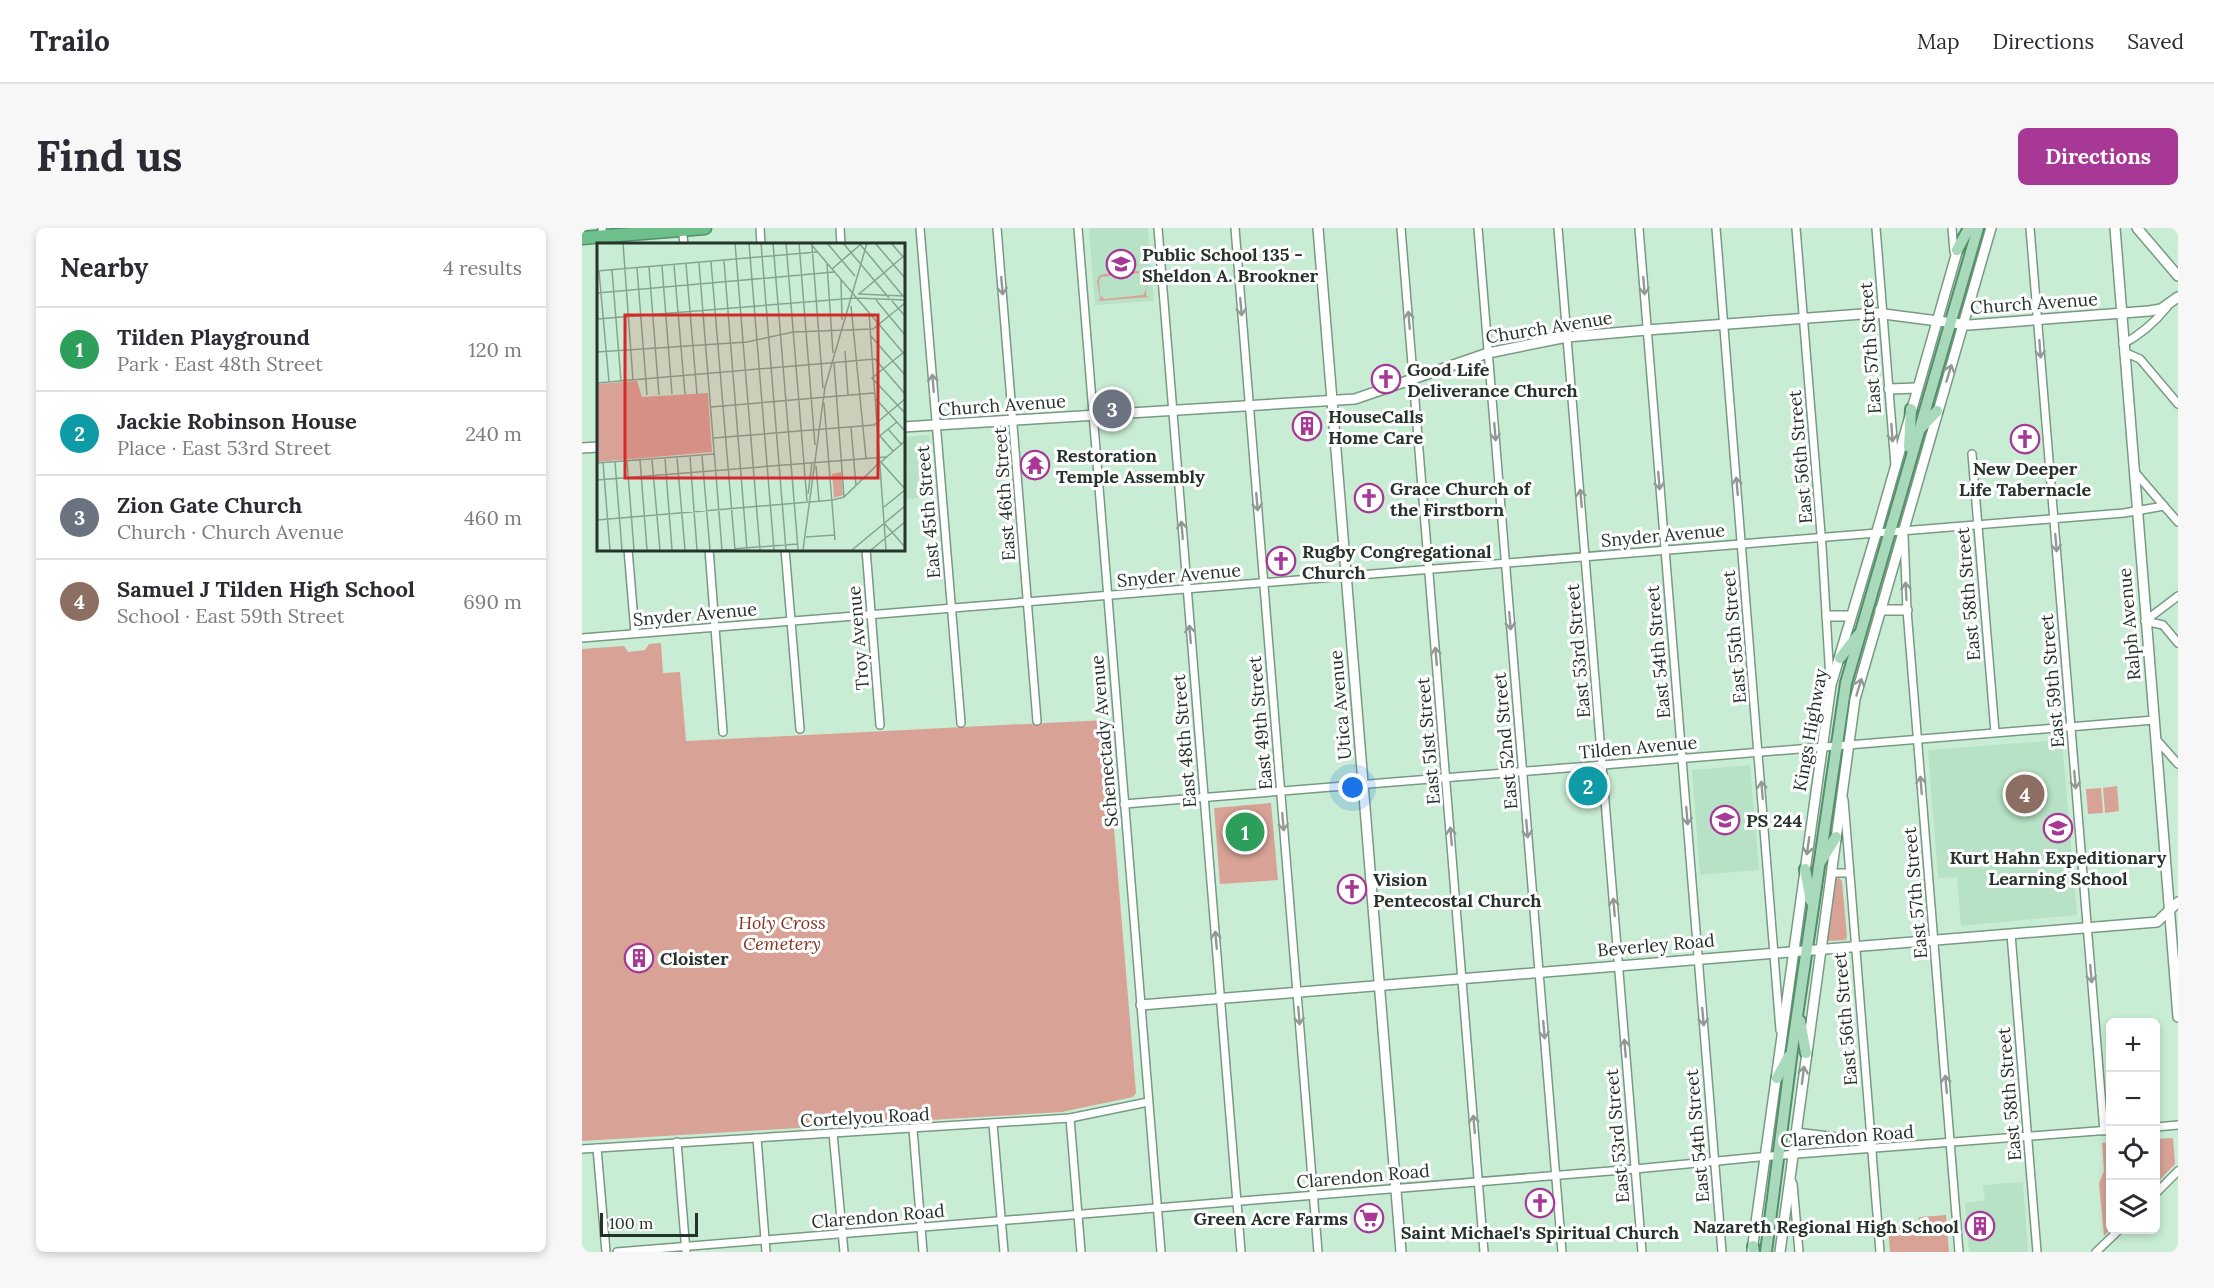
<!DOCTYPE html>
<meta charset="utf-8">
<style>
body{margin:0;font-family:Lora,serif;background:#f7f7f7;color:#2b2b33}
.controls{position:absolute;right:18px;bottom:18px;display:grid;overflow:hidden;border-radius:9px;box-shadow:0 3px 9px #0003}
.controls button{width:54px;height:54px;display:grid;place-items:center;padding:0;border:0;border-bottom:2px solid #e1e1e2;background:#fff;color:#2b2b33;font:30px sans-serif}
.scale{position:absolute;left:18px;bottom:15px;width:98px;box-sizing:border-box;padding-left:6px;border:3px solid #25332a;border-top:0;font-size:16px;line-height:21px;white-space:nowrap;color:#25332a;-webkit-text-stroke:4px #fff;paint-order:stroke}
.you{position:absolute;left:771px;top:560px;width:21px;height:21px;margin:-15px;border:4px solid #fff;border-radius:50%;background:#1a73e8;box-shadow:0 0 0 9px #1a73e833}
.badge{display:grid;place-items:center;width:39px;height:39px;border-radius:50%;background:#a83895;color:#fff;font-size:20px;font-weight:700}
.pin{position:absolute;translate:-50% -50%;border:3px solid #fff;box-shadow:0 2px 6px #0006}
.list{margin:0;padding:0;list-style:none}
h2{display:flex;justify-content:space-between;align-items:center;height:78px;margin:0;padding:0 24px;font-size:26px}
h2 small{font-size:20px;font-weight:400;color:#7c7c81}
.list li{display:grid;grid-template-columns:39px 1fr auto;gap:18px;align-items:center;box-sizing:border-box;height:84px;padding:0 24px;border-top:2px solid #e1e1e2}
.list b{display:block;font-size:22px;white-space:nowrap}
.list p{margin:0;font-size:20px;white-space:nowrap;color:#7c7c81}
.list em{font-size:20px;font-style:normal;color:#7c7c81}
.icon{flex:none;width:33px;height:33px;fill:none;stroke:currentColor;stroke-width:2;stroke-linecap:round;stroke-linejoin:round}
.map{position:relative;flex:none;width:1596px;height:1024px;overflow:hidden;border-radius:9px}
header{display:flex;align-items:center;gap:36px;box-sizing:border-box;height:84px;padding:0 30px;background:#fff;border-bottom:2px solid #e1e1e2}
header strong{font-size:28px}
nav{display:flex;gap:33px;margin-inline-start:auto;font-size:21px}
.intro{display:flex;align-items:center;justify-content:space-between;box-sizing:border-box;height:144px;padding:0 36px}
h1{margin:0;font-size:42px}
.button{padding:15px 27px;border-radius:9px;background:#a83895;color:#fff;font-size:21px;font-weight:700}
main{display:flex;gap:36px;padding:0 36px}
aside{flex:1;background:#fff;border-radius:9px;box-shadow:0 3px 9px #0003}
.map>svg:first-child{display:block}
.built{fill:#b7e2c5}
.green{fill:#d8a396;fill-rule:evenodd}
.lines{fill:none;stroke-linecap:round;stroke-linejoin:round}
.street-casing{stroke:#789a83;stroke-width:10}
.secondary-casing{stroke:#789a83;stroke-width:12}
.primary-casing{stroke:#548e6a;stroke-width:14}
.highway-casing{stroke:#548e6a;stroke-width:15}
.street{stroke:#fff;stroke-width:7}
.secondary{stroke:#fff;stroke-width:9}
.primary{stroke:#a7d9ba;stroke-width:10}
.highway{stroke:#6dbf8c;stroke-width:12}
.oneway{stroke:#929994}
.labels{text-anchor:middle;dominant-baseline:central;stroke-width:6;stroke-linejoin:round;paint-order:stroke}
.poi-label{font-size:18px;font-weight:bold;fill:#25332a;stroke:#fff;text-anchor:start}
.street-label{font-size:18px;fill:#25332a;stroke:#fff}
.park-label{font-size:18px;font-style:italic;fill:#86331e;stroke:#fff}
.inset-road{fill:none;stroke:#87a390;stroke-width:1.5}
.view{fill:#d62828;fill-opacity:0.15;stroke:#d62828;stroke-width:3}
.inset-edge{fill:none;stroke:#25332a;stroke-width:3}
</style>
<header>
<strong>Trailo</strong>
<nav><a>Map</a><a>Directions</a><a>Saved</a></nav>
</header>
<div class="intro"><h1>Find us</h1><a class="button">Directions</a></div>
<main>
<aside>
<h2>Nearby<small>4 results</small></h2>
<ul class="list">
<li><span class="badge" style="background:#2e9e5b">1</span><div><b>Tilden Playground</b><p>Park · East 48th Street</p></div><em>120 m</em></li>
<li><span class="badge" style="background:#0f9aa8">2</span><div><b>Jackie Robinson House</b><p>Place · East 53rd Street</p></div><em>240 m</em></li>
<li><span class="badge" style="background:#6b7280">3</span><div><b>Zion Gate Church</b><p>Church · Church Avenue</p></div><em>460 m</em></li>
<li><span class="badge" style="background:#8d6e63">4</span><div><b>Samuel J Tilden High School</b><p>School · East 59th Street</p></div><em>690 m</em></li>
</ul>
</aside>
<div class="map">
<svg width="1596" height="1024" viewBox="0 0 1596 1024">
<rect width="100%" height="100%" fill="#c9edd4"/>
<!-- built -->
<g class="built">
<path d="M507,0H566L572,73L513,77Z"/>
<path d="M347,207L352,269L322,271L321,244V242L325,241L322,209Z"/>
<path d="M1480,512L1495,687L1379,698L1375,649L1356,650L1346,522Z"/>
<path d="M1168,537L1177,642L1118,647L1110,542Z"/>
<path d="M1441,954L1446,1024H1387L1383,975L1403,972L1401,957Z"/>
</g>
<!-- green -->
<g class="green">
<path d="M558,43L565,49L564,67L567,69L516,73L518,71L515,53L517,48L522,46ZM559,45C565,49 566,62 561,67L523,71L518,68L517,53L519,49Z"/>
<path d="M79,415L81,445L98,444L104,513L523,492L554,865L551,869L480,884L0,913V421L42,418L46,424L63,422L67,416Z"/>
<path d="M1535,558L1537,583L1523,585L1521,560Z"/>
<path d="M1519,560L1521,585L1506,586L1504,561Z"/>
<path d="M689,575L696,652L638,656L632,580Z"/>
<path d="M1257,650L1260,653L1265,708L1264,712L1245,713L1243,712L1253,651Z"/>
<path d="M1591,910L1593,936L1574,956V911Z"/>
<path d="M1528,914V1001L1522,1008L1517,955L1522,943L1520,915Z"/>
<path d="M1364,987L1367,1024H1308L1306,1000L1337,998V989Z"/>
</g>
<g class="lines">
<!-- street casing -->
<g class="street-casing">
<g id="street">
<path d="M20,0L22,16"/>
<path d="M100,0L102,16"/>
<path d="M178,0L179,16"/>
<path d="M258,0L259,16"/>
<path d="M338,0L379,495"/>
<path d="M415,0L455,493"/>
<path d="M496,0L579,1024"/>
<path d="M576,0L659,1024"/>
<path d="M653,0L736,1024"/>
<path d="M819,0L902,1024"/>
<path d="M896,0L980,1024"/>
<path d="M976,0L1060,1024"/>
<path d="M1057,0L1140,1024"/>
<path d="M1134,0L1198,802"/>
<path d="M1214,0L1240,318L1248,452"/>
<path d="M1294,0L1313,237"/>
<path d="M1370,0L1372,24"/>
<path d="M1448,0L1522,903"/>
<path d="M1541,116C1558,107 1573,94 1585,79"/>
<path d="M1542,124L1558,131L1596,176"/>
<path d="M1390,226L1413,504"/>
<path d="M1552,243L1582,278"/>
<path d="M1322,308L1325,382L1377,1024"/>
<path d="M46,321L53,405"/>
<path d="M127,321L141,504"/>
<path d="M203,321L218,501"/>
<path d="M284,321L298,497"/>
<path d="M1563,393L1581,397L1596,415"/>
<path d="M1563,393L1596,368"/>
<path d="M0,410L1542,285L1582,278L1596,294"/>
<path d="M1574,511L1596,536"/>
<path d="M1262,572L1298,1024"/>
<path d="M542,576L1572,492"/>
<path d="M1249,645H1267"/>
<path d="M1429,706L1455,1024"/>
<path d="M488,890L499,1024"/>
<path d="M411,896L422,1024"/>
<path d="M1574,899L1596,897"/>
<path d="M331,901L341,1024"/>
<path d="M251,905L262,1024"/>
<path d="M175,910L184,1024"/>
<path d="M95,914L104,1024"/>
<path d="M15,920L24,1024"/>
<path d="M0,921L488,890L566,874"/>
<path d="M1209,952L1211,956L1217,1024"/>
<path d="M1574,965L1596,943"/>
<path d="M35,1024L1053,941L1177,929L1528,902"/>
<path d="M1514,1024L1537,1002"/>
</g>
</g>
<!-- secondary casing -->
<g class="secondary-casing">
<g id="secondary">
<path d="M736,0L819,1024"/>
<path d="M1533,0L1596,789"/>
<path d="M1555,0L1596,48"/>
<path d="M1307,161L1335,160"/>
<path d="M321,199L773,171L906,125L985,109L1065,102L1294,85L1387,97L1567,83L1579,81L1596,69"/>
<path d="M0,220L16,219"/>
<path d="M1298,382H1325"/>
<path d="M1245,388H1269"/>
<path d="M559,777L1575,694L1596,674"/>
<path d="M1214,905L1279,913L1289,921"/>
<path d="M1170,1023L1249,457L1297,296L1377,17"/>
<path d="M1198,1024L1273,471L1409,0"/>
</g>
</g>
<!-- primary casing -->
<g class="primary-casing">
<g id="primary">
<path d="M1375,22L1387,0"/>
<path d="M1338,201L1355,183"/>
<path d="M1327,219L1329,181"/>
<path d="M1258,430L1276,407"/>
<path d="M1239,633L1254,609"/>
<path d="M1223,641L1229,673"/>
<path d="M1218,793L1224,825"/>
<path d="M1195,850L1207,828"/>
<path d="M1171,1018L1172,1024"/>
<path d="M1184,1024L1210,822L1264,455L1396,0"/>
</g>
</g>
<!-- highway casing -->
<g class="highway-casing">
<path id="highway" d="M0,10L123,0"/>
</g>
<!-- street -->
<use href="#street" class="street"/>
<!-- secondary -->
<use href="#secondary" class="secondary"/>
<!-- primary -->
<use href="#primary" class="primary"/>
<!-- highway -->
<use href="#highway" class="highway"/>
</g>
<!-- one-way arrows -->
<defs><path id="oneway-shaft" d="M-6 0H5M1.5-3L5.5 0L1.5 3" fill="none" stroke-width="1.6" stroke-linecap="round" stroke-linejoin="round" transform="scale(1.5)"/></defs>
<g class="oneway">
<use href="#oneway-shaft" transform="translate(420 58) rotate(85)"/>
<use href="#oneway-shaft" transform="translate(1062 58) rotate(85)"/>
<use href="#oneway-shaft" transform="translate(659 79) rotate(85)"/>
<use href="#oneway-shaft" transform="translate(827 92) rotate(-95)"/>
<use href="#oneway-shaft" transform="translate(1458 121) rotate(86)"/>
<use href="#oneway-shaft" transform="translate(1367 145) rotate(-73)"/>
<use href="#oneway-shaft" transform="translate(351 155) rotate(-95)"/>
<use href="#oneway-shaft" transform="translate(913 204) rotate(85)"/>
<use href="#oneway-shaft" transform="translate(1310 205) rotate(86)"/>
<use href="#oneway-shaft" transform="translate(1077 253) rotate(85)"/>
<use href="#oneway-shaft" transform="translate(1155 258) rotate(-95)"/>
<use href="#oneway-shaft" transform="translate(999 270) rotate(-95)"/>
<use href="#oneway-shaft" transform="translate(675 274) rotate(85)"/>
<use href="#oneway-shaft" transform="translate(600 302) rotate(-95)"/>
<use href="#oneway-shaft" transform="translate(1474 315) rotate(85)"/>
<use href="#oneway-shaft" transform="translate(1324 363) rotate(-93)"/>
<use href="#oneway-shaft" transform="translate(928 393) rotate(85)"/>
<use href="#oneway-shaft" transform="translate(608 406) rotate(-95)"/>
<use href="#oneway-shaft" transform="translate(854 428) rotate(-95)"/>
<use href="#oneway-shaft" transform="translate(1277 459) rotate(-73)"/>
<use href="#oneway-shaft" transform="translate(1493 552) rotate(85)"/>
<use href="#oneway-shaft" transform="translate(1339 557) rotate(-95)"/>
<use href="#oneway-shaft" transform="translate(1180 562) rotate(-95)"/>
<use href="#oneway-shaft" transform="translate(1105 588) rotate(85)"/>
<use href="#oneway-shaft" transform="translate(701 594) rotate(85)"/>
<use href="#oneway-shaft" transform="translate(945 601) rotate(85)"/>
<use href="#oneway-shaft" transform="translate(869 608) rotate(-95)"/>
<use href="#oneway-shaft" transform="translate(1226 618) rotate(98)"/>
<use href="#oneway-shaft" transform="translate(1032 679) rotate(-95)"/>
<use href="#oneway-shaft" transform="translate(634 712) rotate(-95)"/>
<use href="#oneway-shaft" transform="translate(1509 746) rotate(85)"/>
<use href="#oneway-shaft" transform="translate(717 788) rotate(85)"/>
<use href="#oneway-shaft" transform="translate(1121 789) rotate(85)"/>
<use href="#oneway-shaft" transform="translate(962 802) rotate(85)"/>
<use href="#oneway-shaft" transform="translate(1043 820) rotate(-95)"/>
<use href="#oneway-shaft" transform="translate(1221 847) rotate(-83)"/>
<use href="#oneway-shaft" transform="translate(1364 856) rotate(-95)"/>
<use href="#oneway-shaft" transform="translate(892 896) rotate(-95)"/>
</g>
<!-- icons -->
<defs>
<g id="school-ring" transform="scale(1.5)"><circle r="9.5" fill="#fff" stroke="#a83895" stroke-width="1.5"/><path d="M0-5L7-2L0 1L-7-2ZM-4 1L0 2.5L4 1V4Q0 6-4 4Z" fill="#a83895"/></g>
<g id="church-ring" transform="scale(1.5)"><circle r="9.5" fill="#fff" stroke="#a83895" stroke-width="1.5"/><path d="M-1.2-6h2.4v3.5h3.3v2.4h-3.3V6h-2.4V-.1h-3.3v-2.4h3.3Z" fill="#a83895"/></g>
<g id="building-ring" transform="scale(1.5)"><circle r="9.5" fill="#fff" stroke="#a83895" stroke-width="1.5"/><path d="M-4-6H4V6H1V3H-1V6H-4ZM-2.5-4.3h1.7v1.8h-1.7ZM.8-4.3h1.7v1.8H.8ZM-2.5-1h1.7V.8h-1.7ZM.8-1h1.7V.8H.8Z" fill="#a83895"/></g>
<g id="temple-ring" transform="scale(1.5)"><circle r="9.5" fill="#fff" stroke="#a83895" stroke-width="1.5"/><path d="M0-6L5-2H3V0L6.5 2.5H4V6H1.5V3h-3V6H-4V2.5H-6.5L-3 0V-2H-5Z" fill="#a83895"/></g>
<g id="supermarket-ring" transform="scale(1.5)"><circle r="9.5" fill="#fff" stroke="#a83895" stroke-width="1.5"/><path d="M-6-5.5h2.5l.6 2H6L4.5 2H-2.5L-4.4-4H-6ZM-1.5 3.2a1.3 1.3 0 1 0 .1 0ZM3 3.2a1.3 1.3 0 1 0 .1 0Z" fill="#a83895"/></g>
</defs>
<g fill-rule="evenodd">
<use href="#school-ring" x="539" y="36"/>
<use href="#church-ring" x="804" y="151"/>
<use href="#building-ring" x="725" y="198"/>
<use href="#church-ring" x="1443" y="211"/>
<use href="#temple-ring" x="453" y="237"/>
<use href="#church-ring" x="787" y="270"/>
<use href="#church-ring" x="699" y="333"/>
<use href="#school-ring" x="1143" y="592"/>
<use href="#school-ring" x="1476" y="600"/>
<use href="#church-ring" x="770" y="661"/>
<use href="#building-ring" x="57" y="730"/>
<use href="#church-ring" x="958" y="975"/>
<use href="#supermarket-ring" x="787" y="990"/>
<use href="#building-ring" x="1398" y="998"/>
</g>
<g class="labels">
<!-- poi labels -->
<g class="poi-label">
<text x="560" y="26">Public School 135 -<tspan x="560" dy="21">Sheldon A. Brookner</tspan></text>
<text x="825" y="141">Good Life<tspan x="825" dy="21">Deliverance Church</tspan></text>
<text x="746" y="188">HouseCalls<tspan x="746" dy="21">Home Care</tspan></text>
<text x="474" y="227">Restoration<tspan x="474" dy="21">Temple Assembly</tspan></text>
<text x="1443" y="240" text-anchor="middle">New Deeper<tspan x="1443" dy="21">Life Tabernacle</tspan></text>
<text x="808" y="260">Grace Church of<tspan x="808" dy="21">the Firstborn</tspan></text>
<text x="720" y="323">Rugby Congregational<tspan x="720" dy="21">Church</tspan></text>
<text x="1164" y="592">PS 244</text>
<text x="1476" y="629" text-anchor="middle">Kurt Hahn Expeditionary<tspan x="1476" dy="21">Learning School</tspan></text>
<text x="791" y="651">Vision<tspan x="791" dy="21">Pentecostal Church</tspan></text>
<text x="78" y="730">Cloister</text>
<text x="766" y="990" text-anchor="end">Green Acre Farms</text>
<text x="1377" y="998" text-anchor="end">Nazareth Regional High School</text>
<text x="958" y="1004" text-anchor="middle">Saint Michael's Spiritual Church</text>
</g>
<!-- street labels -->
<g class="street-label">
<text transform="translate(1452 75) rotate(-4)">Church Avenue</text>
<text transform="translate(967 99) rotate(-9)">Church Avenue</text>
<text transform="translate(1288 120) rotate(-94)">East 57th Street</text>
<text transform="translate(420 177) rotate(-4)">Church Avenue</text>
<text transform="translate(1218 229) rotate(-95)">East 56th Street</text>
<text transform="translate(422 266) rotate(-94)">East 46th Street</text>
<text transform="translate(346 284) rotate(-95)">East 45th Street</text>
<text transform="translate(1081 307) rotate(-5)">Snyder Avenue</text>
<text transform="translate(597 347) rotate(-5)">Snyder Avenue</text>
<text transform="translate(1386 366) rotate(-95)">East 58th Street</text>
<text transform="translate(113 386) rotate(-5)">Snyder Avenue</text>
<text transform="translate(1547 396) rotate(-95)">Ralph Avenue</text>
<text transform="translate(1152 409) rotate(-95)">East 55th Street</text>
<text transform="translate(276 410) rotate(-95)">Troy Avenue</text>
<text transform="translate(996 423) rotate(-95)">East 53rd Street</text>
<text transform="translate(1076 424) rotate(-95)">East 54th Street</text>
<text transform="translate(1470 453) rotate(-95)">East 59th Street</text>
<text transform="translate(758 477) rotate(-95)">Utica Avenue</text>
<text transform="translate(678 495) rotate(-95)">East 49th Street</text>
<text transform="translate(1228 502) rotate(-80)">Kings Highway</text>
<text transform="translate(522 513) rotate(-95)">Schenectady Avenue</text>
<text transform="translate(602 513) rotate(-95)">East 48th Street</text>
<text transform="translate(846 513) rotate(-95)">East 51st Street</text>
<text transform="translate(923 513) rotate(-95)">East 52nd Street</text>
<text transform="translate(1056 519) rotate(-5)">Tilden Avenue</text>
<text transform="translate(1333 665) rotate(-95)">East 57th Street</text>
<text transform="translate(1074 717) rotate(-5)">Beverley Road</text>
<text transform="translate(1263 791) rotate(-95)">East 56th Street</text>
<text transform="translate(1427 866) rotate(-95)">East 58th Street</text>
<text transform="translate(283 889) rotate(-3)">Cortelyou Road</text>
<text transform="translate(1035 908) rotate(-95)">East 53rd Street</text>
<text transform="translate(1115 908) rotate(-95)">East 54th Street</text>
<text transform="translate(1265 908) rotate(-4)">Clarendon Road</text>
<text transform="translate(781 948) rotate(-5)">Clarendon Road</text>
<text transform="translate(296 988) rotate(-5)">Clarendon Road</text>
</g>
<!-- park labels -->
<g class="park-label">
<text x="200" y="694">Holy Cross<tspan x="200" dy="21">Cemetery</tspan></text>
</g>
</g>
<!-- overview -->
<g transform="translate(15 15)">
<rect width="308" height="308" fill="#c9edd4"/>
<path d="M40,138L45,154L111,150L115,209L0,219V141ZM244,229L246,252L237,255L235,231Z" fill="#d8a396"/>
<path class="inset-road" d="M26,0L36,137M138,0L163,307M152,0L177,307M164,0L189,307M176,0L201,306M189,0L210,258M202,0L218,202M213,0L308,112M230,0L258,33M246,0L292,55M262,0L306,53M278,0L308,35M294,0L308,16M215,3L226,145M127,18L150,307M114,19L138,307M102,20L125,307M89,21L100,151M230,21L236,110M77,22L88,151M65,23L75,151M52,24L62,152M40,25L50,152M235,26L264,1M15,27L24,138M0,28L220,9M2,28L12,139M244,37L245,77M0,50L237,29M261,51L307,53M262,51L308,12M279,57L308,92M295,58L308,73M254,63L269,215M272,70L289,307M0,76L259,55L308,57M273,92L308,132M248,108L251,152M0,109L150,99L196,89L276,86L308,60M307,109L275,135L308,170M237,120L247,254M0,140L278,116L308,151M278,155L308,188M227,160L238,297M114,164L277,150M254,184L259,243M291,186L304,201M283,193L296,208M116,195L277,182L308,156M280,195L300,179M308,198L284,219L308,246M105,213L113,307M93,214L100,307M80,215L88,307M68,216L75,307M43,217L50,307M55,217L63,307M30,218L37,307M6,219L13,307M18,219L25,307M0,220L117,211M219,223L222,259M0,237L289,214M211,251L215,219M287,264L308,247M0,277L236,257L247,254L282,220M287,280L308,304M209,294L238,292M122,307L201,301M206,307L228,144L270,0M255,307L308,263M274,307L308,279"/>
<path class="view" d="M28,72H281V235H28Z"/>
<rect width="308" height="308" class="inset-edge"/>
</g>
</svg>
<div class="controls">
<button>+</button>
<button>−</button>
<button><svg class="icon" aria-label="locate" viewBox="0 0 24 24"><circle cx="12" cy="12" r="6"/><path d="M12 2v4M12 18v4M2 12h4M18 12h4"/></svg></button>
<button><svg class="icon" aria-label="layers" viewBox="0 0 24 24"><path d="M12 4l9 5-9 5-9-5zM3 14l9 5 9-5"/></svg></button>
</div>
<div class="scale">100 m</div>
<div class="you"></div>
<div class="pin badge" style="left:663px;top:604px;background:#2e9e5b">1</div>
<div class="pin badge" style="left:1006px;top:558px;background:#0f9aa8">2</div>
<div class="pin badge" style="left:530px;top:181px;background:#6b7280">3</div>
<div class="pin badge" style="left:1443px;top:566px;background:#8d6e63">4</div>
</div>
</main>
